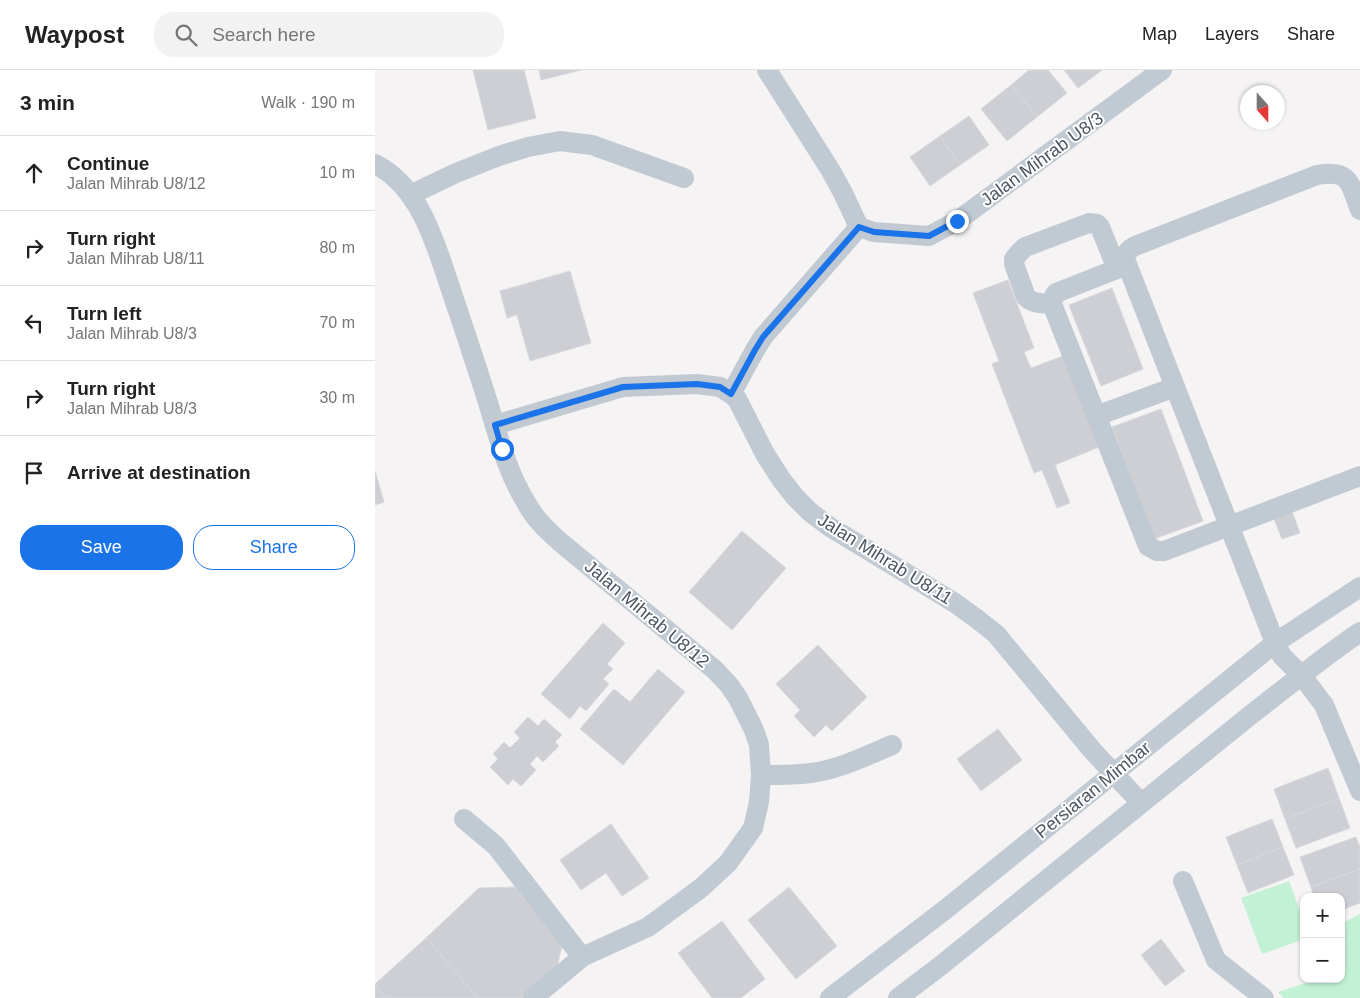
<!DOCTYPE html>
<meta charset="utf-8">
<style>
body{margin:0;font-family:Arial,sans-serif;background:#f2f2f2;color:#222}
.controls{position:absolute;right:15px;bottom:15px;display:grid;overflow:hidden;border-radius:10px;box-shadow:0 1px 4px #0004}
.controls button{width:45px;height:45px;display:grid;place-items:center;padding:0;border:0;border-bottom:1px solid #e0e0e0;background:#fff;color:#222;font:25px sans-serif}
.compass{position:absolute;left:865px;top:15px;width:45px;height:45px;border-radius:50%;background:#fff;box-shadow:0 1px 4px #0004;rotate:159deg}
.stop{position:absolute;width:15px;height:15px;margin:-11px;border:4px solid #1a73e8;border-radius:50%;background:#fff}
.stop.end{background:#1a73e8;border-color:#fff;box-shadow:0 1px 5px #0008}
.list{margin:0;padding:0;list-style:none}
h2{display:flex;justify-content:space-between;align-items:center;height:65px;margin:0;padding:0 20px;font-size:21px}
h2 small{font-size:16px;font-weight:400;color:#767676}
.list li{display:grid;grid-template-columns:32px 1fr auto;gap:15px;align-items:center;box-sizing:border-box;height:75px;padding:0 20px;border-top:1px solid #e0e0e0}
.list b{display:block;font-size:19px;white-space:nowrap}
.list p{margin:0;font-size:16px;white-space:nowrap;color:#767676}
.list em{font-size:16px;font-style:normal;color:#767676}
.actions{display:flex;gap:10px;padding:15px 20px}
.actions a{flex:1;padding:11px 0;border:1px solid #1a73e8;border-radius:20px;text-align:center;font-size:18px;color:#1a73e8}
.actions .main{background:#1a73e8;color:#fff}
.icon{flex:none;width:28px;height:28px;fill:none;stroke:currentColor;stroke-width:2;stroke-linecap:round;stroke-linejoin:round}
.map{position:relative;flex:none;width:985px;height:928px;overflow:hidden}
header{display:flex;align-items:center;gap:30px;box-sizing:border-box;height:70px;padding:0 25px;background:#fff;border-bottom:1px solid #e0e0e0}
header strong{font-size:24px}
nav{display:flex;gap:28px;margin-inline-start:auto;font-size:18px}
.search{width:350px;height:45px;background:#f2f2f2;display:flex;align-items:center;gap:12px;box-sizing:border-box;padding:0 18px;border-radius:20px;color:#767676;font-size:19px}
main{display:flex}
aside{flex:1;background:#fff}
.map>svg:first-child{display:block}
.green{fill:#c3f1d5}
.building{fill:#cdcfd5;stroke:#d7d9de}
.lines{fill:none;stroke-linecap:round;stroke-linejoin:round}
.minor{stroke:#c1cad2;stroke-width:20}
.route{stroke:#1a73e8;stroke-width:6}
.labels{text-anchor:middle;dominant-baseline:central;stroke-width:4;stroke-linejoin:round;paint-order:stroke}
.street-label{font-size:18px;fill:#4a5661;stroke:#fff}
</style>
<header>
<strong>Waypost</strong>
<div class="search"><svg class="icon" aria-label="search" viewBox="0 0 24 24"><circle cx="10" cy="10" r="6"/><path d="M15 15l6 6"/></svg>Search here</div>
<nav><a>Map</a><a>Layers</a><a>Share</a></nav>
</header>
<main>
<aside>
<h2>3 min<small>Walk · 190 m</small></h2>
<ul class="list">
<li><svg class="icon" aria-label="ahead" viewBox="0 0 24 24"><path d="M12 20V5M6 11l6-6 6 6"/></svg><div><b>Continue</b><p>Jalan Mihrab U8/12</p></div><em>10 m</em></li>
<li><svg class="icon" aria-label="right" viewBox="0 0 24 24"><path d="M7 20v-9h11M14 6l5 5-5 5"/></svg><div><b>Turn right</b><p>Jalan Mihrab U8/11</p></div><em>80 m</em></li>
<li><svg class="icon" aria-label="left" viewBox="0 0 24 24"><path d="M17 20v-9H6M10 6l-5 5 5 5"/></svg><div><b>Turn left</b><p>Jalan Mihrab U8/3</p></div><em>70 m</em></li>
<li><svg class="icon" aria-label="right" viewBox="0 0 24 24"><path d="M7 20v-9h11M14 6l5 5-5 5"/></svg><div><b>Turn right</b><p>Jalan Mihrab U8/3</p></div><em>30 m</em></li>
<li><svg class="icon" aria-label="arrive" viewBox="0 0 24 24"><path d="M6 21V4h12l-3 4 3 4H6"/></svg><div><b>Arrive at destination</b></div></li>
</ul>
<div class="actions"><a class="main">Save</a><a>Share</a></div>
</aside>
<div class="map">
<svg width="985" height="928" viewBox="0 0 985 928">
<rect width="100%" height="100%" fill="#f5f3f3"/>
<!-- green -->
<g class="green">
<path d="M914,811L929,852V869L887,884L866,828Z"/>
<path d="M985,844V928H909L903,922L934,912V909H966V854Z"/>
</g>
<!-- building -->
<g class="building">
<path d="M98,0H149L161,48L113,60Z"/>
<path d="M164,0H206L166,10Z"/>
<path d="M654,0H673L692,23L662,47L636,15Z"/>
<path d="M689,0H727L703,18Z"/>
<path d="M636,15L662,47L632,71L606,39Z"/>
<path d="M594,46L614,75L585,95L565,66Z"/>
<path d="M565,66L585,95L555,116L535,87Z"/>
<path d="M195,201L216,273L155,291L142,245L132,248L125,221Z"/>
<path d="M633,210L659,278L649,282L656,298L688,286L724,377L680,395L695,433L682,438L667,400L659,403L617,294L624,291L598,223Z"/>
<path d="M737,218L768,299L726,316L694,235Z"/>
<path d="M786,339L828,451L779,469L737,357Z"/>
<path d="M0,401L9,432L0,435Z"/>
<path d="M917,441L925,463L907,469L899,449Z"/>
<path d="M367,461L411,498L357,560L314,522Z"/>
<path d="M228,553L250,573L232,594L238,599L228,609L234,614L211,641L205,636L195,649L166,624Z"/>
<path d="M443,575L492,627L457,661L451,655L439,667L419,646L425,640L401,614Z"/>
<path d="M283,599L310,622L248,695L205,659L239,619L255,632Z"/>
<path d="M153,647L163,656L169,649L187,665L180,672L184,676L168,692L162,686L155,694L161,700L146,716L138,709L133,715L115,697L123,689L118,684L129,672L135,678L145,668L139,662Z"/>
<path d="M623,659L647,690L606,721L582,689Z"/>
<path d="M953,698L964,728L910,749L899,719Z"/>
<path d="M964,728L975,758L921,778L910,749Z"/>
<path d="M897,749L908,777L862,795L851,767Z"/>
<path d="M236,754L274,808L247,826L231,803L206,820L185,790Z"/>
<path d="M981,767L985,777V799L936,817L925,787Z"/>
<path d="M908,777L919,805L873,823L862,795Z"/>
<path d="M985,799V833L966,840V827H939L936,817Z"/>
<path d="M140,817L187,876L182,897L147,928H103L51,868L104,818Z"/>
<path d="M414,817L462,876L421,909L373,850Z"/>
<path d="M347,851L390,909L366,928H337L303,883Z"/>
<path d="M51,868L103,928H11L0,915V914Z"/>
<path d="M786,869L810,901L790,916L766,885Z"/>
<path d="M0,915L11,928H0Z"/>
</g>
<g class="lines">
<!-- minor -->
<g class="minor">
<path d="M392,0L456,101L468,123L484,157"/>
<path d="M0,94C46,117 61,176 76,220C89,259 102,297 114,336C124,369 133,404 152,434C160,449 172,460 184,471L340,600L354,615L363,628L379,660L384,675L386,705L384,732L378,758L353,793L326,818L273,857L207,887L158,928"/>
<path d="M35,125L81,103L124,86L153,77L185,71L217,75L309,108"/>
<path d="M985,140C975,113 975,99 942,105L760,176C754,179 751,182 750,189L900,573L907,586L927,606L949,635L985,721"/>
<path d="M752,195L681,223L678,228L677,234L773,476L782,481H789L985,406"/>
<path d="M677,234C667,233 658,234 651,227L639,194V189L644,183L650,177L714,153L722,154L725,157L742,199"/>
<path d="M356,324L380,280L388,267L484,157L499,162L554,166L582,151L787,0"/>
<path d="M721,346L800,317"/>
<path d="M120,355L248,317L322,314L345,317L356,324L362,329L390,384L406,409L420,427L435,442L455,457L580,533L602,549L621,564L717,680L766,733"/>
<path d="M386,705C403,705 420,705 436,703C465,699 491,686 517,675"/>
<path d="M89,749L121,776L207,887"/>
<path d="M808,811L841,890L889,928"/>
<path d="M455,928L571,839L900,573L985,517"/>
<path d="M523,928L564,897L878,643C913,616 948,587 985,562"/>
</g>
</g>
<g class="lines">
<!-- route -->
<path class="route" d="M127,379L120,355L248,317L322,314L345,317L356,324L380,280L388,267L484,157L499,162L554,166L582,151"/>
</g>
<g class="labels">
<!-- street labels -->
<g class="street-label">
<text transform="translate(667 89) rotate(-36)">Jalan Mihrab U8/3</text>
<text transform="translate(510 489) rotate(32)">Jalan Mihrab U8/11</text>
<text transform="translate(272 544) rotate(40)">Jalan Mihrab U8/12</text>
<text transform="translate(718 720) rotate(-39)">Persiaran Mimbar</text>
</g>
</g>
</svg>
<div class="controls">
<button>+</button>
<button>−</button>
</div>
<svg class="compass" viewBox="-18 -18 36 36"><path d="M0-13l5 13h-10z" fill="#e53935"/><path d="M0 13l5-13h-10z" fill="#767676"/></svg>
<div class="stop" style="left:127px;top:379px"></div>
<div class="stop end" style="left:582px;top:151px"></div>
</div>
</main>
